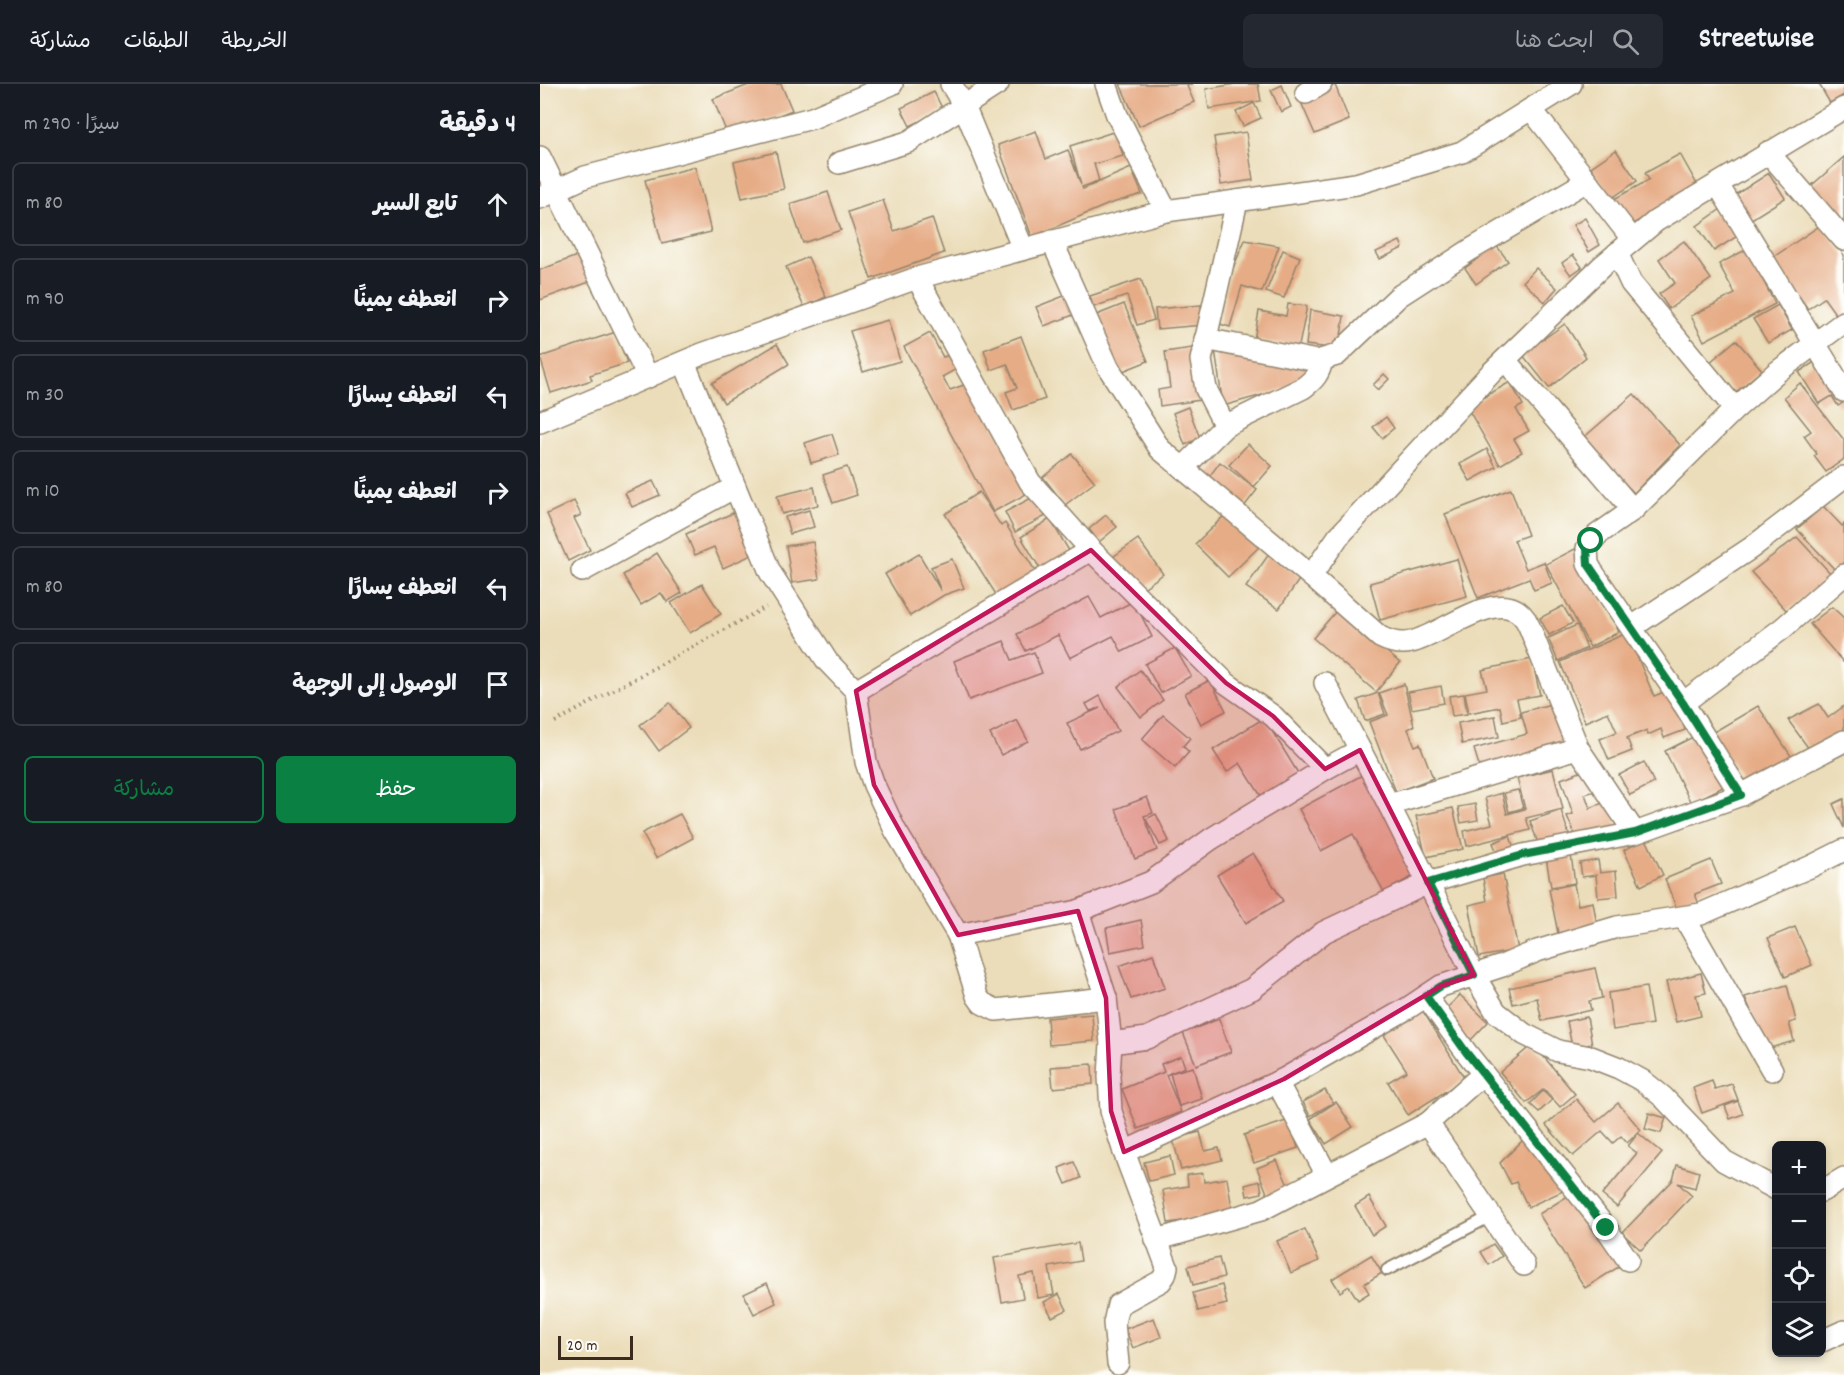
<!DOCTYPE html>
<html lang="ar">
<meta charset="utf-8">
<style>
body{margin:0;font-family:Dekko,"Playpen Sans Arabic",sans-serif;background:#242831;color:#f1f3f6;direction:rtl}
.controls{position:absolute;right:18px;bottom:18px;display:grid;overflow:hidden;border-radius:9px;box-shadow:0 3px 9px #0003}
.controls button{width:54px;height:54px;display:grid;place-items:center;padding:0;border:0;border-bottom:2px solid #363941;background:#171b24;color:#f1f3f6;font:30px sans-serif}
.scale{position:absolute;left:18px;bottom:15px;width:75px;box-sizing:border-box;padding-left:6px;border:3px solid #3b2a1e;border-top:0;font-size:16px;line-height:21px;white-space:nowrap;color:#3b2a1e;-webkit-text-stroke:4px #fdfcf7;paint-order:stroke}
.stop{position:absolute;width:18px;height:18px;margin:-14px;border:4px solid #0b8043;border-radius:50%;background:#fff}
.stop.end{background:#0b8043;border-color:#fff;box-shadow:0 2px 6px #0008}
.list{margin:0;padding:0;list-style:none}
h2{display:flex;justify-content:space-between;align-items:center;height:78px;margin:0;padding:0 24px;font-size:26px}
h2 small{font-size:20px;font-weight:400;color:#9ea1a6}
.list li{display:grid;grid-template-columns:39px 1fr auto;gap:18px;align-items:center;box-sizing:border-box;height:84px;margin:0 12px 12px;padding:0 12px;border:2px solid #363941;border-radius:9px}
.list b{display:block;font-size:22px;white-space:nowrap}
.list em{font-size:20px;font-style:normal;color:#9ea1a6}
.actions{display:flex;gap:12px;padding:18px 24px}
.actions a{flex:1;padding:14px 0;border:2px solid #0b8043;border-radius:9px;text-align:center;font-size:21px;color:#0b8043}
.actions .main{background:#0b8043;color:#fff}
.icon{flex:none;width:33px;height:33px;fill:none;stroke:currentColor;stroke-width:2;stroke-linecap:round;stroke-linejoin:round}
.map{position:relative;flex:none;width:1304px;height:1291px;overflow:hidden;direction:ltr}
header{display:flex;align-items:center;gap:36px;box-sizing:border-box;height:84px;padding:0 30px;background:#171b24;border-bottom:2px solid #363941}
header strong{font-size:28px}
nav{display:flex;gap:33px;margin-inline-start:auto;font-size:21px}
.search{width:420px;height:54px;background:#242831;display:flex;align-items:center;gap:15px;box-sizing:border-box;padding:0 21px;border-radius:9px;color:#9ea1a6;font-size:22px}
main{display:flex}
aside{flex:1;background:#171b24}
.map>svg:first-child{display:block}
.building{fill:#e6ac86}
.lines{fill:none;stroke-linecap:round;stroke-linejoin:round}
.service-casing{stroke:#93846c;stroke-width:14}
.minor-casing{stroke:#93846c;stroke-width:24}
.path{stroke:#93846c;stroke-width:4;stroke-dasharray:1.5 4.5;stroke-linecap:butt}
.service{stroke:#fff;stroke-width:10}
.minor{stroke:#fff;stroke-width:21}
.route{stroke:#0b8043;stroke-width:8}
.marked{fill:#c2185b;fill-opacity:0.2;stroke:#c2185b;stroke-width:4.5;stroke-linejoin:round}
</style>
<header>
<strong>Streetwise</strong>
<div class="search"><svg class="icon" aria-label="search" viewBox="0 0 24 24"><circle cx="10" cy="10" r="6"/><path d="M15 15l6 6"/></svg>ابحث هنا</div>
<nav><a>الخريطة</a><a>الطبقات</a><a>مشاركة</a></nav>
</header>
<main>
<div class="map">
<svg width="1304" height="1291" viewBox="0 0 1304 1291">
<rect width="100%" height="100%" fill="#fdfcf7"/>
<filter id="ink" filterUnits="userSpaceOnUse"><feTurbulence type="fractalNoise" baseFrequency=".0167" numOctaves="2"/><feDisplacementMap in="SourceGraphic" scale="12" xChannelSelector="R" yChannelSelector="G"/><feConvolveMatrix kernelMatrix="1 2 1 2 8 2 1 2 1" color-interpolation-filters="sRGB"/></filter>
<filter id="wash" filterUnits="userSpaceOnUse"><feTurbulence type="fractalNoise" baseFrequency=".008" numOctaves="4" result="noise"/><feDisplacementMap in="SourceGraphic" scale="24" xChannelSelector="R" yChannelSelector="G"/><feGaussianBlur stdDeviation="1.35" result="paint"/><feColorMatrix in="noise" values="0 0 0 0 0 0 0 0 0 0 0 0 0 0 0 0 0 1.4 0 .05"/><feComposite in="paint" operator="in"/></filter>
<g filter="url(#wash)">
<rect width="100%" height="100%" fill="#ebddb9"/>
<g id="blocks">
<!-- building -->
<g class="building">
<path d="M211,0H241L252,26L188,52L173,15Z"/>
<path d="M580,0H652L647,2L654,18L599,42Z"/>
<path d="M695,0H718L721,17L669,25L666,5Z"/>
<path d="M1279,0H1304V11L1290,19Z"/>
<path d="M742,1L751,23L741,28L731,6Z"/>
<path d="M795,1L809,36L775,50L760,16Z"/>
<path d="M394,8L403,26L370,42L361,24Z"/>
<path d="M714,19L721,34L703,42L696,28Z"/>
<path d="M496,47L506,75L528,66L541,101L530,62L576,47L583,72L554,80L559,97L542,103L543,105L591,84L602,110L569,120L492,153L458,61Z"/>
<path d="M706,48L713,96L681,101L674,53Z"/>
<path d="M1076,66L1097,97L1072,114L1051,83Z"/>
<path d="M236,68L244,105L202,114L194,78Z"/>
<path d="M1140,70L1159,104L1089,142L1074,115L1109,96L1105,89Z"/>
<path d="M1304,73V139L1271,102Z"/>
<path d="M155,83L171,148L122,160L105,96Z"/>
<path d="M1229,89L1245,114L1210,136L1195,111Z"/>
<path d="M288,108L301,146L263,159L250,120Z"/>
<path d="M343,116L354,147L392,134L404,169L331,195L308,128Z"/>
<path d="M1181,125L1199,151L1174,167L1157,142Z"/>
<path d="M1045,134L1060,161L1049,168L1033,141Z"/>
<path d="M1281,141L1304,171V231L1299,235L1284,214L1268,225L1232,174Z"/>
<path d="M705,156L739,162L722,208L702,202L690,243L680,240L688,196Z"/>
<path d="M860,157L863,164L840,175L836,168Z"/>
<path d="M1144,157L1171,195L1129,225L1119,210L1135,199L1119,175Z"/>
<path d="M956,161L968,177L936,200L925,184Z"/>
<path d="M1207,165L1235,220L1164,257L1151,232L1195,210L1179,180Z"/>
<path d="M743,166L760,173L744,214L726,208Z"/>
<path d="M42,170L52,197L0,216V186Z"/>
<path d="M1033,171L1042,183L1031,191L1022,179Z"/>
<path d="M268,173L286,213L264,223L246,183Z"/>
<path d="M996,184L1017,204L1005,218L983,198Z"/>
<path d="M601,195L614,236L597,241L587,212L553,223L550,212Z"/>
<path d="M529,210L536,230L504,242L496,223Z"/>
<path d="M584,220L608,277L578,289L554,232Z"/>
<path d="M748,220L767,222L759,262L714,256L719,227L746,232Z"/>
<path d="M661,221L663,241L617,245L615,225Z"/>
<path d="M1238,221L1252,246L1228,259L1213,235Z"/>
<path d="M770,226L804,232L799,265L766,261Z"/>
<path d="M348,236L360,277L323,288L310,247Z"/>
<path d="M1025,240L1046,273L1009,304L982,270Z"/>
<path d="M76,248L87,279L50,291L52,296L11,309L0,273Z"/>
<path d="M390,249L403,273L416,269L420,283L402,293L410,306L432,298L488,409L453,428L364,263Z"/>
<path d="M481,252L505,315L473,326L466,308L477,304L467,280L451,286L444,266Z"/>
<path d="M1196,256L1222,286L1195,309L1169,279Z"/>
<path d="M237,260L249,280L184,319L172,299Z"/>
<path d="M652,264L660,316L620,322L618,306L630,304L625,268Z"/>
<path d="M675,265L765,282L767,290L758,301L683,322Z"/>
<path d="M1279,275L1304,314V318L1298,322L1292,312L1279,320L1259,288Z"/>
<path d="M844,290L849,295L838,306L833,301Z"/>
<path d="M970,298L983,321L976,325L989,347L974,355L982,368L960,381L927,323Z"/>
<path d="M1260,299L1304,356V375L1286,388L1274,372L1277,370L1264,352L1271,347L1244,313Z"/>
<path d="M1094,310L1140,361L1094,409L1042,355Z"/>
<path d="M648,323L660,354L645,361L633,329Z"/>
<path d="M846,333L854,344L842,354L833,343Z"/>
<path d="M292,350L299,371L271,379L265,359Z"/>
<path d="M708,360L732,382L714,403L689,381Z"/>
<path d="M947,365L956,383L930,397L920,380Z"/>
<path d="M532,370L555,398L525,421L503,393Z"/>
<path d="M680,378L717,406L703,424L666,397Z"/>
<path d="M307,383L317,411L293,419L283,391Z"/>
<path d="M113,397L120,411L92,423L85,409Z"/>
<path d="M274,403L278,421L242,430L237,412Z"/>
<path d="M971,405L988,451L974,456L986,485L1004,478L1012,499L994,506L989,494L938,514L905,430Z"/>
<path d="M439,408L461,442L465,439L496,488L457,512L405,430Z"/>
<path d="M495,412L506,432L475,448L465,428Z"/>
<path d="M34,417L41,431L34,434L50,466L28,477L7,430Z"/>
<path d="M1283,422L1302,442L1304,440V482L1297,488L1257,445Z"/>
<path d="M269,426L274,443L250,450L245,433Z"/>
<path d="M195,428L214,470L183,484L174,463L155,471L146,450Z"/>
<path d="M686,430L719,463L688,493L655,460Z"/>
<path d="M566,431L577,443L559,458L549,445Z"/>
<path d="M510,435L531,470L502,488L481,453Z"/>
<path d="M1257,453L1292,491L1247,527L1211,488Z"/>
<path d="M598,455L623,490L598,508L573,473Z"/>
<path d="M273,458L279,495L252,499L246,462Z"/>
<path d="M1035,465L1079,548L1050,563L1006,480Z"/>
<path d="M117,469L142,509L127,518L121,509L101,521L83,491Z"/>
<path d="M379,470L401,507L391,483L412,475L424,504L404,511L370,532L345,490Z"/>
<path d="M729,470L761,493L739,525L706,503Z"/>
<path d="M917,475L927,512L840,536L830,499Z"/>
<path d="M162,500L181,530L150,549L131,519Z"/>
<path d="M549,513L561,534L594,517L612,553L582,568L573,552L530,574L518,551L486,567L477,550Z"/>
<path d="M1023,522L1033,539L1009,551L1000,534Z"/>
<path d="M1292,523L1304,534V579L1270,540Z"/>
<path d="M797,526L860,579L836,608L773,554Z"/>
<path d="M1037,541L1047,564L1018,577L1008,554Z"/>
<path d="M1087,549L1114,612L1129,606L1145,646L1124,654L1121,645L1108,651L1107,646L1087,654L1092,667L1069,676L1060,655L1077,648L1068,628L1045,638L1020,578Z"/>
<path d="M464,557L472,576L494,568L502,589L429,616L414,577Z"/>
<path d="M635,564L651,592L621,609L605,580Z"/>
<path d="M992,575L1000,611L977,615L981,633L963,637L960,623L929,629L925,609L947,605L942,586Z"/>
<path d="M600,586L623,616L601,633L578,603Z"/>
<path d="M670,596L686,627L661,640L645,609Z"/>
<path d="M864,600L874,642L868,645L875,662L880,660L893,694L856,708L829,638L848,631L839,609Z"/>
<path d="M901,602L904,619L872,625L868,608Z"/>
<path d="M838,609L845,630L825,637L818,616Z"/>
<path d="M924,610L927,630L912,632L909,612Z"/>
<path d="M560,612L578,647L540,665L527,639L560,624L550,627L546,620Z"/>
<path d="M130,619L149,644L119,667L100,641Z"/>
<path d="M1015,619L1028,663L941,688L934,665L987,650L981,628Z"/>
<path d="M1279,620L1288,634L1304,622V645L1269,665L1248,636Z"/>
<path d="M1218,622L1253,675L1204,699L1172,649Z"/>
<path d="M623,631L650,654L643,662L649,668L635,684L602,655Z"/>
<path d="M955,632L959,653L922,660L918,639Z"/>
<path d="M724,634L758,689L721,712L700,679L687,688L673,666Z"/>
<path d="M477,636L488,657L461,671L450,650Z"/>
<path d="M1157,651L1183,703L1151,719L1125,667Z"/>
<path d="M1104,678L1114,699L1090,711L1079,691Z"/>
<path d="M1051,684L1059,706L1045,710L1050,724L1068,717L1078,745L1036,753L1027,732L1033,730L1021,695Z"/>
<path d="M1013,685L1023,725L986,734L990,746L927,762L924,747L952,740L945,714L962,709L967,730L985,725L977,694Z"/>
<path d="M826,689L879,789L844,808L813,750L781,767L759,725Z"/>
<path d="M978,706L983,724L969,728L964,709Z"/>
<path d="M607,713L613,729L604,732L617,766L595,775L576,725Z"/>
<path d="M1304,715V744L1293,720Z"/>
<path d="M935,720L938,736L921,739L918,723Z"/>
<path d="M913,724L923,765L886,773L876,732Z"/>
<path d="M1021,726L1029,751L999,762L990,737Z"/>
<path d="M140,730L153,754L116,774L102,749Z"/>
<path d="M616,730L629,757L620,761L606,735Z"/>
<path d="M970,752L975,767L959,773L953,759Z"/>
<path d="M1106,755L1123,791L1101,802L1084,766Z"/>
<path d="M713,769L743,817L706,839L677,791Z"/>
<path d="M1031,771L1035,799L1011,803L1006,774Z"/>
<path d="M1058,776L1060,789L1076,787L1078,812L1058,814L1056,791L1042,793L1040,779Z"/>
<path d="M1171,776L1181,800L1155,810L1160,823L1139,831L1125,795Z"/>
<path d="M963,790L978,866L939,873L929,821L947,817L943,794Z"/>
<path d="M1034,800L1038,821L1053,818L1057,841L1018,849L1009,805Z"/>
<path d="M601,836L605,861L570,868L566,844Z"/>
<path d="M1255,843L1272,881L1245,893L1228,854Z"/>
<path d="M613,870L625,904L591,915L579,882Z"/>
<path d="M1055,884L1062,914L1049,917L1051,926L1002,937L997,914L973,920L969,904Z"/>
<path d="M1161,889L1166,909L1156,911L1161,932L1136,938L1126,898Z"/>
<path d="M1247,901L1256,937L1249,939L1254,957L1227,965L1205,913Z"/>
<path d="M1106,903L1112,940L1073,946L1068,909Z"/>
<path d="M920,911L948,938L930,957L901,930Z"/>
<path d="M881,924L925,995L868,1031L848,998L867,987L842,948Z"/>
<path d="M552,930L554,957L509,961L507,934Z"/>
<path d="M1047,933L1052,960L1032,963L1027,937Z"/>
<path d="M679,935L691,968L656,981L643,949Z"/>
<path d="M993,960L1035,1010L1020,1023L1004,1005L986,1019L960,988Z"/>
<path d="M641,972L645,983L626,991L641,1028L598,1045L582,1005L624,988L621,980Z"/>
<path d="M552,980L553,1000L513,1004L511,983Z"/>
<path d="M653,983L662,1015L639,1022L630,989Z"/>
<path d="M1172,997L1175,1005L1192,1000L1198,1016L1162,1029L1153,1004Z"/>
<path d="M785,1006L793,1019L770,1032L763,1018Z"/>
<path d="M1003,1007L1012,1016L999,1028L990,1020Z"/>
<path d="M1036,1015L1056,1038L1078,1019L1101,1046L1087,1059L1081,1052L1073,1059L1062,1047L1033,1072L1006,1041Z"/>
<path d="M1198,1017L1203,1030L1190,1035L1185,1022Z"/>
<path d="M796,1018L813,1043L786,1060L770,1035Z"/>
<path d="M1109,1029L1126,1034L1121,1049L1105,1045Z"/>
<path d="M749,1036L758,1064L714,1079L704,1051Z"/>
<path d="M660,1048L665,1067L679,1064L682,1076L641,1086L633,1055Z"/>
<path d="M1098,1049L1122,1069L1077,1123L1062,1111L1097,1069L1088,1062Z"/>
<path d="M988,1051L1023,1107L988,1123L976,1098L971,1100L960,1079Z"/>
<path d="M630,1072L634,1091L609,1097L604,1078Z"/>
<path d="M737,1076L750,1106L729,1114L717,1084Z"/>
<path d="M534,1078L541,1094L526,1100L519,1084Z"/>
<path d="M1137,1081L1159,1088L1155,1104L1138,1099L1152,1112L1101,1166L1082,1149L1133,1096Z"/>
<path d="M663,1089L664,1098L687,1094L693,1130L628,1139L623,1106L648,1102L647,1091Z"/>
<path d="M720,1097L722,1109L707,1112L705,1101Z"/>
<path d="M1034,1108L1080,1182L1045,1204L999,1130Z"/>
<path d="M829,1113L846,1142L832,1151L815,1122Z"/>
<path d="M765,1145L779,1177L751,1189L737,1157Z"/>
<path d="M538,1159L541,1177L509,1183L514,1211L498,1214L494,1189L479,1192L483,1214L462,1218L454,1174Z"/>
<path d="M953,1160L962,1172L949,1181L941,1168Z"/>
<path d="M831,1171L842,1189L824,1200L829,1209L818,1216L809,1202L800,1208L792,1195Z"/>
<path d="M679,1174L684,1193L653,1201L648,1182Z"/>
<path d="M227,1199L236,1219L214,1230L204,1210Z"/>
<path d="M682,1201L687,1220L658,1227L653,1209Z"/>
<path d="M519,1210L527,1226L512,1233L504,1218Z"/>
<path d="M614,1234L621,1253L593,1264L585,1245Z"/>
</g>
</g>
</g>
<g filter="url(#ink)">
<use href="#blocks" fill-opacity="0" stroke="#93846c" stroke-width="1.5"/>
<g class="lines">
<!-- service casing -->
<g class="service-casing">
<path id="service" d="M847,1186L951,1132"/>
</g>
<!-- minor casing -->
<g class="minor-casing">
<g id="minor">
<path d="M411,0L424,22L483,165"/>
<path d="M566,0L577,31L626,127"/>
<path d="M766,9L781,0"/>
<path d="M991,25L1093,156"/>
<path d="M1228,68L1304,156"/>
<path d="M0,73L108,293"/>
<path d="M299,79L368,58L458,0"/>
<path d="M1178,101L1304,307"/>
<path d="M0,114L45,93L272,34L352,0"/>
<path d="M512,157L568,283L620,365L771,492L840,553C850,558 860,561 871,558C905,551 967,493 989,542L1038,664L1095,749"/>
<path d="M1077,169L1091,199L1195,325"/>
<path d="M377,194L490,398L551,466L686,599L733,632L785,685"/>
<path d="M665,255L777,277L797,271L859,212L930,166L1047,97"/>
<path d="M965,276L1093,426"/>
<path d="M144,278L230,488L287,577L316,607L326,678L334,701L355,746L418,851L437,912L442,919L456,926L566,914"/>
<path d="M0,338L162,270L377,194L626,127L816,100L922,68L1031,0"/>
<path d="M685,342L666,305L661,276L697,117"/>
<path d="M643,384L685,342L763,304C774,296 780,289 782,276"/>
<path d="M42,487L195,403"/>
<path d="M771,492L798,453L951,289L1062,182L1116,137L1304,24"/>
<path d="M1092,543L1211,464L1304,393"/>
<path d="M785,599L849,721L934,891L956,928L984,950L1018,967L1051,973L1079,984L1103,997L1123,1013L1184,1077L1236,1105"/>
<path d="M316,607L551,466"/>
<path d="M1143,619L1243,544L1304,491"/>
<path d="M1201,711L1143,619L1052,487L1048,480L1047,464L1057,451L1093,426L1195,325L1237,288L1304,238"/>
<path d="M849,721L1038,664"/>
<path d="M538,827L566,914L571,959L569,993L571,1027L584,1068L627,1183L625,1191L621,1197L578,1221L574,1239L578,1279"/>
<path d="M1144,833L1232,986"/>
<path d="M418,851L538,827L611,798L671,755L785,685L820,666"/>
<path d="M886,912L926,968L1066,1144L1088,1176"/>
<path d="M571,959L607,954L712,905L784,848L888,799L983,771L1095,749L1201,711L1304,657"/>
<path d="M737,998L787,1091"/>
<path d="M888,1039L984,1181"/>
<path d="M584,1068L744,995L868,924L901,902L962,882L997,867L1077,843L1161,830L1272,782L1304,766"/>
<path d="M1282,1107L1304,1094"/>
<path d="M616,1156L721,1126L888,1039L943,990"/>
<path d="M1282,1257L1304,1247"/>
</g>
</g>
<!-- path -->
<path class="path" d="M15,638L226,523"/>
<!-- service -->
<use href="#service" class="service"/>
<!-- minor -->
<use href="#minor" class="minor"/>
</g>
</g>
<g class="lines" filter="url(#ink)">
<!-- route -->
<path class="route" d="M1051,457L1047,464L1048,480L1143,619L1201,711L1095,749L983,771L888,799L934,891L901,902L886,912L926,968L1066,1144"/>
</g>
<!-- marked area -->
<path class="marked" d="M551,466L686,599L733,632L785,685L820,666L934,891L901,902L744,995L584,1068L571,1027L566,914L538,827L418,851L334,701L316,607Z"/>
</svg>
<div class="controls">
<button>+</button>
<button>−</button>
<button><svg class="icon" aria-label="locate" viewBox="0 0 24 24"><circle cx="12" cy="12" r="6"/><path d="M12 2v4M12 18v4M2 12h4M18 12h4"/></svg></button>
<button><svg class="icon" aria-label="layers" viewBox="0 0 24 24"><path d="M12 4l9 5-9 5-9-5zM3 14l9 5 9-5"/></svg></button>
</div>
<div class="scale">20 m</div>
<div class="stop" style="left:1051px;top:457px"></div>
<div class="stop end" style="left:1066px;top:1144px"></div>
</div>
<aside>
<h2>4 دقيقة<small>سيرًا · 290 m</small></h2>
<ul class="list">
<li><svg class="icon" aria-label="ahead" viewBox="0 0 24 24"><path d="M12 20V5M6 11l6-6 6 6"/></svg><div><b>تابع السير</b></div><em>80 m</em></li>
<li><svg class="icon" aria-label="right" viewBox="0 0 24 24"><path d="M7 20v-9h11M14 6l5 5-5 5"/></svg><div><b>انعطف يمينًا</b></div><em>90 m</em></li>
<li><svg class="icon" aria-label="left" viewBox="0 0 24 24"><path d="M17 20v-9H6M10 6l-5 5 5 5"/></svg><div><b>انعطف يسارًا</b></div><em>30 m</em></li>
<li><svg class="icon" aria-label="right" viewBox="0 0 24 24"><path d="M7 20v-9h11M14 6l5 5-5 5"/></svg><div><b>انعطف يمينًا</b></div><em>10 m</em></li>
<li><svg class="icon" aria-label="left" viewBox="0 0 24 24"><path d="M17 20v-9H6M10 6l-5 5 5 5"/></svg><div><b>انعطف يسارًا</b></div><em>80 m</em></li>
<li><svg class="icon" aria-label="arrive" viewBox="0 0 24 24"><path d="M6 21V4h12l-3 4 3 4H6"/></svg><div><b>الوصول إلى الوجهة</b></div></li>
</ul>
<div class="actions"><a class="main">حفظ</a><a>مشاركة</a></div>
</aside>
</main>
